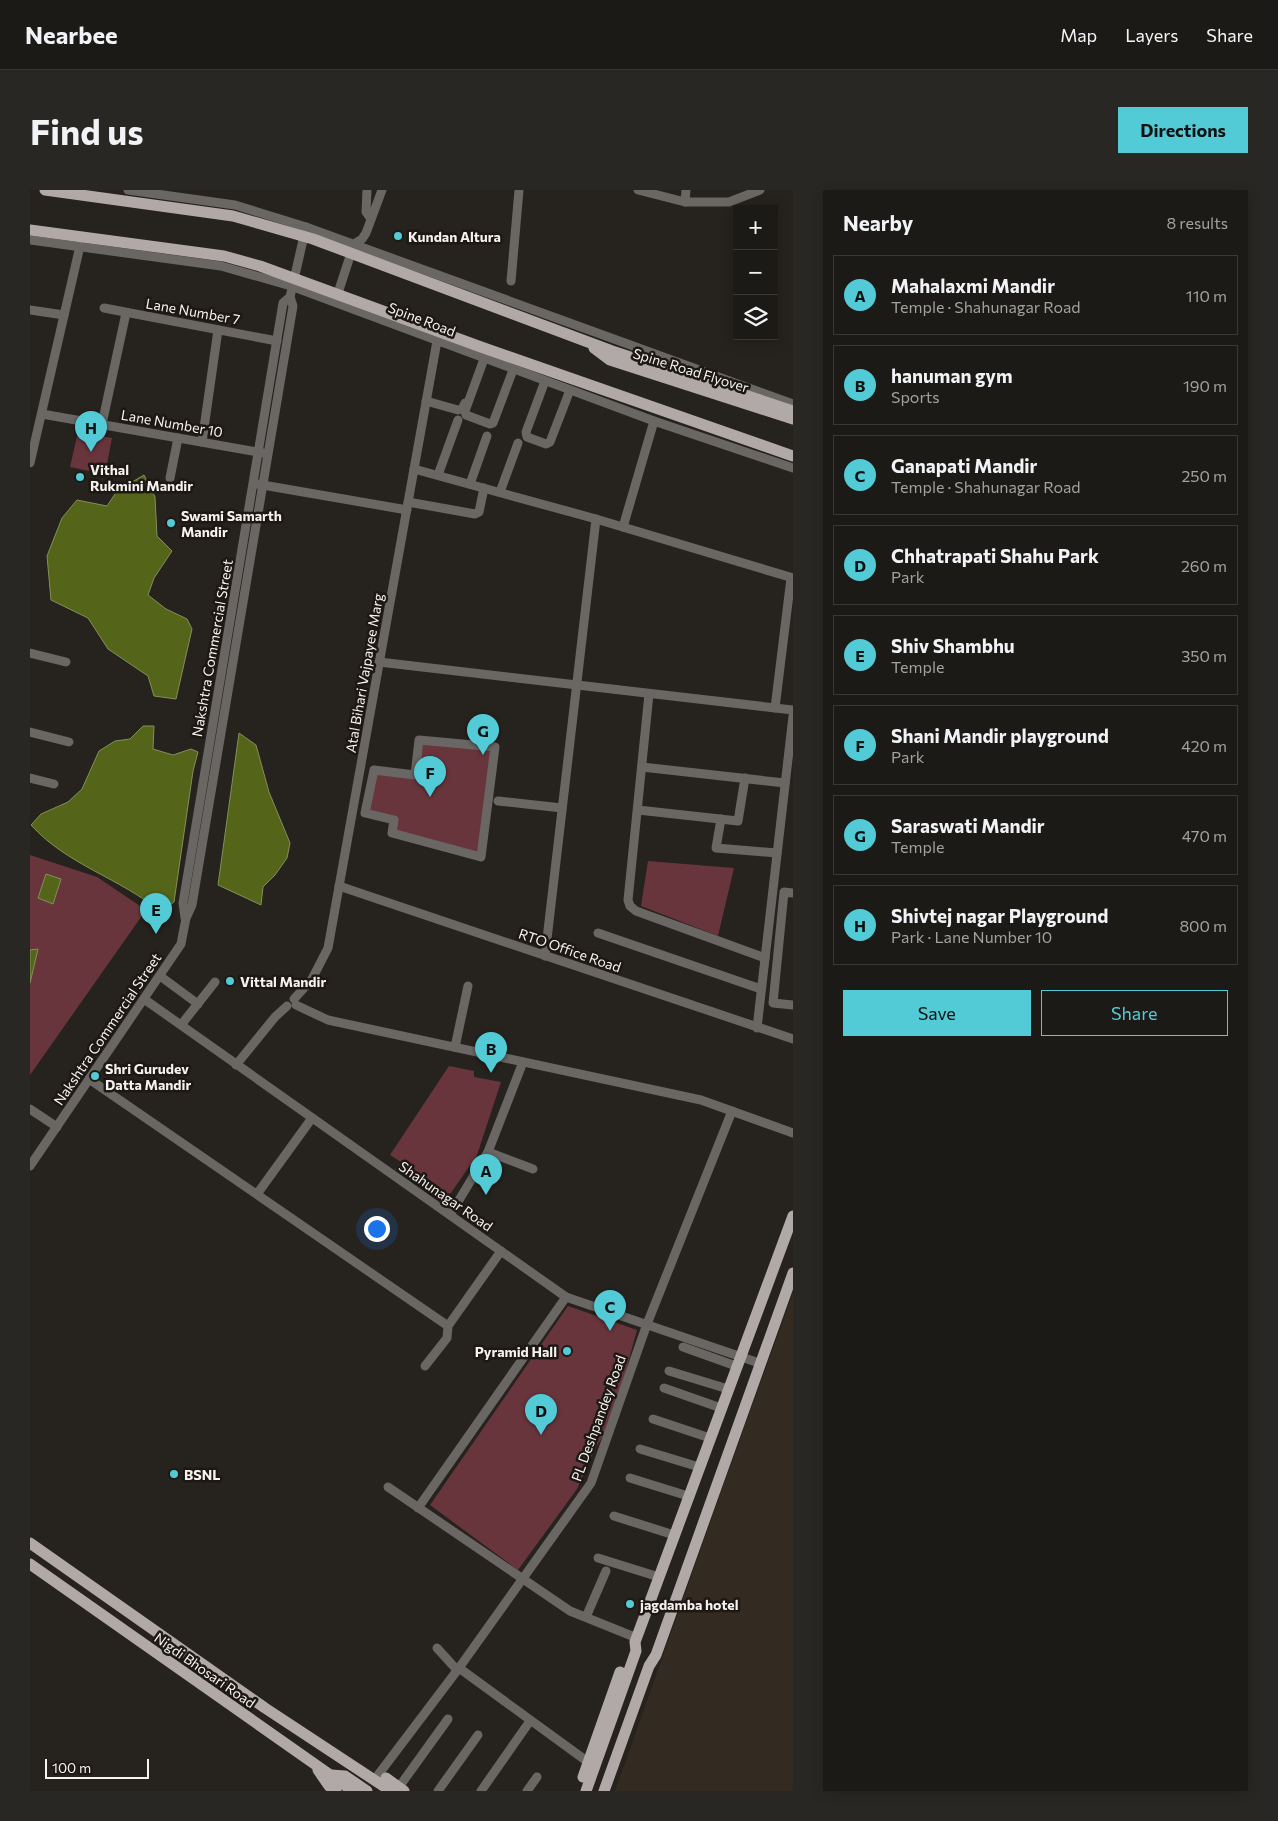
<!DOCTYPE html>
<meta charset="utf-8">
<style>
body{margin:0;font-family:Commissioner,sans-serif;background:#292723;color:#f1f3f6}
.controls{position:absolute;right:15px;top:15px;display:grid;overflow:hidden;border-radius:0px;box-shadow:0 2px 12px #0003}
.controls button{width:45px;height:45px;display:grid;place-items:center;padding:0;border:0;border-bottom:1px solid #3a3835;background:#1c1a16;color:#f1f3f6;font:25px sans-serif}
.scale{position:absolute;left:15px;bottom:12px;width:104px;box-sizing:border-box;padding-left:5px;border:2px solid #f5f2ef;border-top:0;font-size:14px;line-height:18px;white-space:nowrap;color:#f5f2ef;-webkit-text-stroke:4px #1d1814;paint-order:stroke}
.you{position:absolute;left:346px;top:1038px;width:18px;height:18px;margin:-12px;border:4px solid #fff;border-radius:50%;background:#1a73e8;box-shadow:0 0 0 8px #1a73e833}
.badge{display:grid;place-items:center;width:32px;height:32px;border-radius:50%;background:#52cbd7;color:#111;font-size:16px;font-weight:700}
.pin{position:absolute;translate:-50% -41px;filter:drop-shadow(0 1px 2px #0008)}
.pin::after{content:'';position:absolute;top:26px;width:18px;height:15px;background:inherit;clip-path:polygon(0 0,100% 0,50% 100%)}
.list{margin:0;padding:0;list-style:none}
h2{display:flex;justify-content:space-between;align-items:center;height:65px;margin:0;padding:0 20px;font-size:21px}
h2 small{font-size:16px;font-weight:400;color:#a0a1a1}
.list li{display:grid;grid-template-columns:32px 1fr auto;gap:15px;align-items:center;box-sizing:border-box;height:80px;margin:0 10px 10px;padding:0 10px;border:1px solid #3a3835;border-radius:0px}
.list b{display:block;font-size:19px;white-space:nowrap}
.list p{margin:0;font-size:16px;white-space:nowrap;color:#a0a1a1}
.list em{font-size:16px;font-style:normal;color:#a0a1a1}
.actions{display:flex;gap:10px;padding:15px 20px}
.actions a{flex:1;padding:11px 0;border:1px solid #52cbd7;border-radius:0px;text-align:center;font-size:18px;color:#52cbd7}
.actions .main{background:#52cbd7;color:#111}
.icon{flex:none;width:28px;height:28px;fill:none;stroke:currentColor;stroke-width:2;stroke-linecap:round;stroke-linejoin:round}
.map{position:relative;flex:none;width:763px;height:1601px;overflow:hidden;border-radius:0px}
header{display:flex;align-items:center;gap:30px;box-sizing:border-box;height:70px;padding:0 25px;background:#1c1a16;border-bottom:1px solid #3a3835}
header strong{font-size:24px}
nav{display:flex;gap:28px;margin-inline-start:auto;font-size:18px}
.intro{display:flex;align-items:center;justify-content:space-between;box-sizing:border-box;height:120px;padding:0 30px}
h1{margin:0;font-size:35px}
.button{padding:12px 22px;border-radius:0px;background:#52cbd7;color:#111;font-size:18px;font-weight:700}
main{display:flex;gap:30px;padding:0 30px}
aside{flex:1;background:#1c1a16;border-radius:0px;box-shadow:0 2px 12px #0003}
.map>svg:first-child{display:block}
.built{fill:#332a21}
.green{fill:#69353d}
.water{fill:#54651a;stroke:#848f5a}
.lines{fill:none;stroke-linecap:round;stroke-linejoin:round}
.minor{stroke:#696664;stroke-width:9}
.major{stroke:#b1a9a7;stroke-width:11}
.poi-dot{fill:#52cbd7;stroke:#1d1814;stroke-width:2}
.labels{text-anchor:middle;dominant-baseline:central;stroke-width:5;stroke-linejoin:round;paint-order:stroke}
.poi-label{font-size:14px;font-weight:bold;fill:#f5f2ef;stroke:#1d1814;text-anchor:start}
.street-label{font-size:14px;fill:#f5f2ef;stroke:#1d1814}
</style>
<header>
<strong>Nearbee</strong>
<nav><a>Map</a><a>Layers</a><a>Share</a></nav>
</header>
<div class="intro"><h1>Find us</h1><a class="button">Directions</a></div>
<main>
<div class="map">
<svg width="763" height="1601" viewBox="0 0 763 1601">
<rect width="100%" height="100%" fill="#26221d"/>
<!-- built -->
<path class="built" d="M763,1103V1601H585L697,1285Z"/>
<!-- green -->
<g class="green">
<path d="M48,242L82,248L76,279L70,277L69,283L40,277Z"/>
<path d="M389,550L465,557L451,667L362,643L364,630L338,627L347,582L384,588Z"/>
<path d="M0,665L67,687L116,720L0,885Z"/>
<path d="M618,671L704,678L688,746L611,716Z"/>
<path d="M419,876L444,881V887L471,892L447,965L421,1003L416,1007H409L365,979L371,972L360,965Z"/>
<path d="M538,1116L607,1140L582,1231L565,1259L547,1299L488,1380L400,1315Z"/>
</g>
<!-- water -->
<g class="water">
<path d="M114,285L125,307L127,346L142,361L124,388L118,405L136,419L157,429L162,439L146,509L124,506L118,486L78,459L58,428L21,410L17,366L32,328L47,310L77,316L87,301Z"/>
<path d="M113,536H124L123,559L143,565L161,559L168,562L163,581L144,712L131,722C90,688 37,675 1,635L11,624L38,612L52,599L69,561L85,551L100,549Z"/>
<path d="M209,543L226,555L239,602L260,653L257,668L245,685L233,697L231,715L188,695Z"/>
<path d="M16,684L31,689L23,714L8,708Z"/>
<path d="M8,759L0,793V760Z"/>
</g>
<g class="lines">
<!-- minor -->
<g class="minor">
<path d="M98,0L205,15L276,37L763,214"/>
<path d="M337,0L336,22L341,29"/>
<path d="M608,0L655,12H699L730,0"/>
<path d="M655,12L656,0"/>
<path d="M0,50L191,76L261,96L624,231L763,278"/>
<path d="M481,91L489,0"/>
<path d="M308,103L324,54L332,49L336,43L352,0"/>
<path d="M74,118L247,151"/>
<path d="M0,120L34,125"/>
<path d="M454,169L435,221L436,225L460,234L463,233L483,180"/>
<path d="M515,191L496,242L497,247L516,254L520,252L540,200"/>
<path d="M396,211L428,220L432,219L435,213"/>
<path d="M12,224L233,263"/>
<path d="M72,234L96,123"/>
<path d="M172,252L188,140"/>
<path d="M0,273L50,56"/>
<path d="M384,279L566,329L763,388"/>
<path d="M408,285L428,230"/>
<path d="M140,288L148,248"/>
<path d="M227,294L377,320"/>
<path d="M440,294L457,246"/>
<path d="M470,302L488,253"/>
<path d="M378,312L445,324L449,322L454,298"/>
<path d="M593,337L624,231"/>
<path d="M0,463L36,472"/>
<path d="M349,472L763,520"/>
<path d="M619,504L598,710L600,716L606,721L735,768"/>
<path d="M745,518L761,388"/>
<path d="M0,542L39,552"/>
<path d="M389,550L465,557L451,667L362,643L364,630L335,623L344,580L385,585Z"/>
<path d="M612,577L755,593"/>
<path d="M0,588L24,594"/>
<path d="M468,611L532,618"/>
<path d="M608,620L708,631L715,588"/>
<path d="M691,629L686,658L747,663"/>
<path d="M309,696L763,849"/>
<path d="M763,703L754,702L743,813L763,815"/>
<path d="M155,728L153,713L253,113L260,107"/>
<path d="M568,743L731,799"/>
<path d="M515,766L566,329"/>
<path d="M130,786L168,814"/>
<path d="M114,809L536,1107L729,1173"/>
<path d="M264,809L282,789L298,758L407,151"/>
<path d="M266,815L298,830L671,910L763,943"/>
<path d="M151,835L185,792"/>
<path d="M727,838L763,526"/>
<path d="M425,857L438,796"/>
<path d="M206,875L245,827L257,816"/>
<path d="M59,889L418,1136"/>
<path d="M0,919L27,937"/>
<path d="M458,962L503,979"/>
<path d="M0,976L151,754L156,728L162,715L263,116L260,107L276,37"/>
<path d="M227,1004L282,928"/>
<path d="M420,1025L458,962L493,872"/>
<path d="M653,1157L706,1176"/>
<path d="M395,1176L417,1148L418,1136L471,1061"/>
<path d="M639,1181L698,1199"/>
<path d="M634,1198L691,1218"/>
<path d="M623,1229L680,1248"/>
<path d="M610,1259L669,1277"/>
<path d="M600,1288L658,1306"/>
<path d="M358,1297L540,1421L607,1448"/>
<path d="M388,1318L536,1107"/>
<path d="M584,1326L644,1345"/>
<path d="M568,1368L629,1387"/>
<path d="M556,1427L576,1381"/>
<path d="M407,1458L427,1480"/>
<path d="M429,1478L558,1572"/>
<path d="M348,1585L429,1478L561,1293L617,1134L702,921"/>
<path d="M369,1597L418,1529"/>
<path d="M408,1601L448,1545"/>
<path d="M451,1601L500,1531"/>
<path d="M497,1601L507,1587"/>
</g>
<!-- major -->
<g class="major">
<path d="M15,0L203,26L283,49L582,161L763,221"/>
<path d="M0,40L194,66L230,76L451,157L763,266"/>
<path d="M564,158L580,170L763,229"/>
<path d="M0,1353L235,1518L361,1601"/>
<path d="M0,1374L323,1601"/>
<path d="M288,1580L299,1596L306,1601"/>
<path d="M301,1585L315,1586L337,1601"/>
<path d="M553,1587L590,1482"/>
<path d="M356,1588L374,1601"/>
<path d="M556,1601L606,1461L605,1452L763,1026"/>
<path d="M574,1601L619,1476L626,1465L763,1083"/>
</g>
</g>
<!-- markers -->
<g class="poi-dot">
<circle cx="368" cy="46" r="5"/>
<circle cx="50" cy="287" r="5"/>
<circle cx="141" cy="333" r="5"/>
<circle cx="200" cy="791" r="5"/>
<circle cx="65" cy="886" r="5"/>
<circle cx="537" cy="1161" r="5"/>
<circle cx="144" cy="1284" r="5"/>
<circle cx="600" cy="1414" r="5"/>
</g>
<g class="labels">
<!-- poi labels -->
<g class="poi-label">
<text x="378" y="46">Kundan Altura</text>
<text x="60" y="279">Vithal<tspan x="60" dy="16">Rukmini Mandir</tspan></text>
<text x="151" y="325">Swami Samarth<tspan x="151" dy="16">Mandir</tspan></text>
<text x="210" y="791">Vittal Mandir</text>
<text x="75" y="878">Shri Gurudev<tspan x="75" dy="16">Datta Mandir</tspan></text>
<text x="527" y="1161" text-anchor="end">Pyramid Hall</text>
<text x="154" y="1284">BSNL</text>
<text x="610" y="1414">jagdamba hotel</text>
</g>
<!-- street labels -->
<g class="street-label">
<text transform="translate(163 121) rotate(10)">Lane Number 7</text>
<text transform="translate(392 129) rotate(21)">Spine Road</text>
<text transform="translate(661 180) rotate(17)">Spine Road Flyover</text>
<text transform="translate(142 233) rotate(10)">Lane Number 10</text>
<text transform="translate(182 458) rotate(-80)">Nakshtra Commercial Street</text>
<text transform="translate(334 483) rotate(-80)">Atal Bihari Vajpayee Marg</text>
<text transform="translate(540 760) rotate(19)">RTO Office Road</text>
<text transform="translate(77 839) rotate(-56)">Nakshtra Commercial Street</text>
<text transform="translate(416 1006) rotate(35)">Shahunagar Road</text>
<text transform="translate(568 1228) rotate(-70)">PL Deshpandey Road</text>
<text transform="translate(175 1480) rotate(35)">Nigdi Bhosari Road</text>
</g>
</g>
</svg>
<div class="controls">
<button>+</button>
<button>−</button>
<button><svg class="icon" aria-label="layers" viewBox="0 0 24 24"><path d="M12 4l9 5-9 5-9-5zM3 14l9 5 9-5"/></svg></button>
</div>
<div class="scale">100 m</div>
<div class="you"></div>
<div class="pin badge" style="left:456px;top:1005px">A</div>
<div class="pin badge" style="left:461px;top:883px">B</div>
<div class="pin badge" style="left:580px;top:1141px">C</div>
<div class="pin badge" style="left:511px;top:1245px">D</div>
<div class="pin badge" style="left:126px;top:744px">E</div>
<div class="pin badge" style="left:400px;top:607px">F</div>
<div class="pin badge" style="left:453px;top:565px">G</div>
<div class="pin badge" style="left:61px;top:262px">H</div>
</div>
<aside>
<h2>Nearby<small>8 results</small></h2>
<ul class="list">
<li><span class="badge">A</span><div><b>Mahalaxmi Mandir</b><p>Temple · Shahunagar Road</p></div><em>110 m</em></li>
<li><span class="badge">B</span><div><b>hanuman gym</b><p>Sports</p></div><em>190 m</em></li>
<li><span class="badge">C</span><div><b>Ganapati Mandir</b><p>Temple · Shahunagar Road</p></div><em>250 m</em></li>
<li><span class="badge">D</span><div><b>Chhatrapati Shahu Park</b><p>Park</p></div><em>260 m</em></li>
<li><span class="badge">E</span><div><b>Shiv Shambhu</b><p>Temple</p></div><em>350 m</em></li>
<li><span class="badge">F</span><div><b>Shani Mandir playground</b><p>Park</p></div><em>420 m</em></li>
<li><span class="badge">G</span><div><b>Saraswati Mandir</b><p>Temple</p></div><em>470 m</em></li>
<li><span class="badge">H</span><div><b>Shivtej nagar Playground</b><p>Park · Lane Number 10</p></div><em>800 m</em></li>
</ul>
<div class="actions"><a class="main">Save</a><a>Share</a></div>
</aside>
</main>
